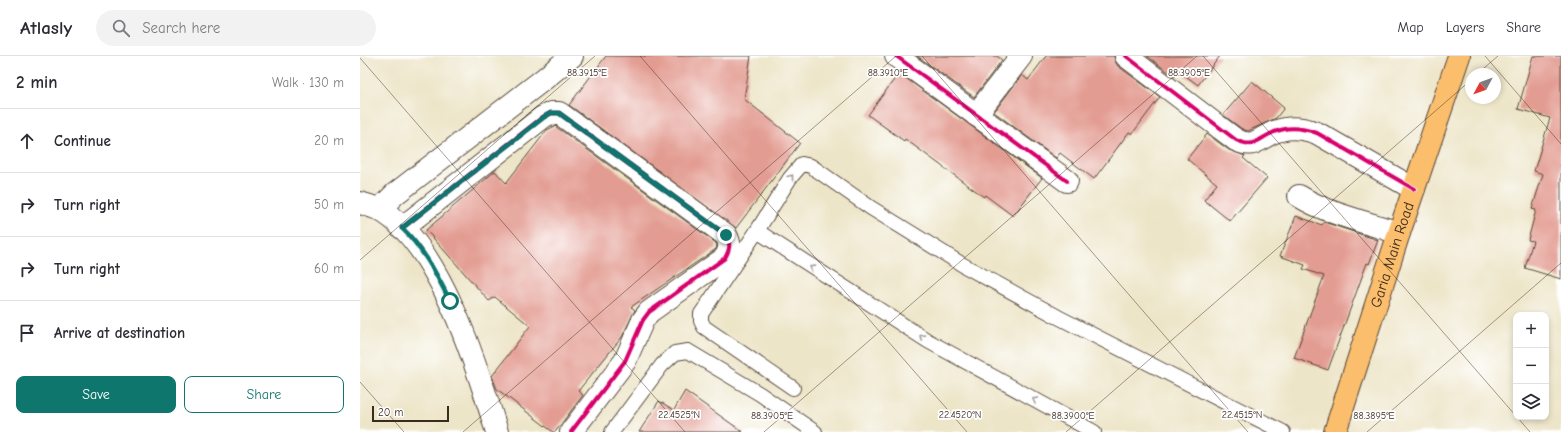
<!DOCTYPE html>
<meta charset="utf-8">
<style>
body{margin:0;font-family:"Comic Neue",sans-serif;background:#f2f2f3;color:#2b2b33}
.controls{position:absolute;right:12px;bottom:12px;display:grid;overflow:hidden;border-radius:8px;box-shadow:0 2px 6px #0003}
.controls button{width:36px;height:36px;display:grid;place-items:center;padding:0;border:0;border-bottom:1px solid #e1e1e2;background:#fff;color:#2b2b33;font:20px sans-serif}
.compass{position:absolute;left:1105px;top:12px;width:36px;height:36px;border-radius:50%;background:#fff;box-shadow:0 2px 6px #0003;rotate:229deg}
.scale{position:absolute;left:12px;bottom:10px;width:77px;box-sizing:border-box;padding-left:4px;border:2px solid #3b2a1e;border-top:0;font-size:11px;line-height:14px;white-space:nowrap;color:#3b2a1e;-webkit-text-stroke:3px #fff;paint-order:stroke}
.stop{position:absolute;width:12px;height:12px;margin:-9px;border:3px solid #0f766e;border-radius:50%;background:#fff}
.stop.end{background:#0f766e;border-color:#fff;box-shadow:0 1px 4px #0008}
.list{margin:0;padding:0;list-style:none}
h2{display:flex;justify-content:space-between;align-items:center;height:52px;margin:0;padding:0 16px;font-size:17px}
h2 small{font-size:13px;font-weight:400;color:#7c7c81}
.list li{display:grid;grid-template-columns:26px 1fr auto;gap:12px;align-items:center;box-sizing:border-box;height:64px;padding:0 16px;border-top:1px solid #e1e1e2}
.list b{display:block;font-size:15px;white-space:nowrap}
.list em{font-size:13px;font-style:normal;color:#7c7c81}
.actions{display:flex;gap:8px;padding:12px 16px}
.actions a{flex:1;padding:9px 0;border:1px solid #0f766e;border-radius:8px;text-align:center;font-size:14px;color:#0f766e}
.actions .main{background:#0f766e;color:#fff}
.icon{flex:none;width:22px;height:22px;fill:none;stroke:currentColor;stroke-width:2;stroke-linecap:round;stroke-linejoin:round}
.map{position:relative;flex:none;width:1201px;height:376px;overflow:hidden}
header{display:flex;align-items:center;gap:24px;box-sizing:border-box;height:56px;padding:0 20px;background:#fff;border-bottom:1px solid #e1e1e2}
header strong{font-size:19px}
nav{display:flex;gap:22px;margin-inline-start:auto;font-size:14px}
.search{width:280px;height:36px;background:#f2f2f3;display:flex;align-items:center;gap:10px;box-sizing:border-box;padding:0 14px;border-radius:22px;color:#7c7c81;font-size:15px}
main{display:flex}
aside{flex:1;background:#fff}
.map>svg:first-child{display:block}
.building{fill:#e39c92}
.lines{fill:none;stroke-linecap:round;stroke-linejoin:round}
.service-casing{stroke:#564638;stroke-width:16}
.minor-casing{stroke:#564638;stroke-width:24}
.primary-casing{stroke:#564638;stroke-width:24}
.service{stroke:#fff;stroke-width:14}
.minor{stroke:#fff;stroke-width:22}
.primary{stroke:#fabe6d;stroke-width:22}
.cycleway-casing{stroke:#fff;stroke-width:6}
.cycleway{stroke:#d6006c;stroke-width:4}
.oneway{stroke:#a79f9a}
.route{stroke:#0f766e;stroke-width:5}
.ticks{fill:none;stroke:#3b2a1e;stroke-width:1;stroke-opacity:0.45}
.labels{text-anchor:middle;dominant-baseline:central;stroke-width:3.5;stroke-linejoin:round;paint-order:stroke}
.street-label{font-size:15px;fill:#3b2a1e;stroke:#fff}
.ticks-label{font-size:10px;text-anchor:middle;fill:#3b2a1e;stroke:#fff;stroke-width:3.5;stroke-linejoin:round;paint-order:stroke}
</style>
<header>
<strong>Atlasly</strong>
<div class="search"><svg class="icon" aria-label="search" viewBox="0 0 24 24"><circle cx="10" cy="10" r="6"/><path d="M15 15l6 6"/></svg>Search here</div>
<nav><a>Map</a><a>Layers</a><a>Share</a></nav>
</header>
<main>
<aside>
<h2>2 min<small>Walk · 130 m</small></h2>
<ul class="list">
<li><svg class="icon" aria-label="ahead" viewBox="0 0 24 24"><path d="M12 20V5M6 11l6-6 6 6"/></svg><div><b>Continue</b></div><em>20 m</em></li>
<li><svg class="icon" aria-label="right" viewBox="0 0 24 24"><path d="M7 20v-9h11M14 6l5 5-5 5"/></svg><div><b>Turn right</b></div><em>50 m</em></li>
<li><svg class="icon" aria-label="right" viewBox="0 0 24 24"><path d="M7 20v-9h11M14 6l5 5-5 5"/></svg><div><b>Turn right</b></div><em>60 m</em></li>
<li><svg class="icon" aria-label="arrive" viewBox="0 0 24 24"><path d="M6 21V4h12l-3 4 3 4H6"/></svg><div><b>Arrive at destination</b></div></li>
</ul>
<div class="actions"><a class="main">Save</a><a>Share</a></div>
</aside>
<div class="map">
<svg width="1201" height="376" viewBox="0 0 1201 376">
<rect width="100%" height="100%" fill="#fff"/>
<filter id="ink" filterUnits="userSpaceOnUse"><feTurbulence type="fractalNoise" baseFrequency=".025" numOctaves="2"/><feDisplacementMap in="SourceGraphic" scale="8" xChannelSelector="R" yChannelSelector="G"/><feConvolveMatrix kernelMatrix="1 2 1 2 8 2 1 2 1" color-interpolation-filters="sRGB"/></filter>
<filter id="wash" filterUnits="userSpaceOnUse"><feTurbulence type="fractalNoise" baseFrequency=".012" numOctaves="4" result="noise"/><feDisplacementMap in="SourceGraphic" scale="16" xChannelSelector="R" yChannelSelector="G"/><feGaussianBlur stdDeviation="0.9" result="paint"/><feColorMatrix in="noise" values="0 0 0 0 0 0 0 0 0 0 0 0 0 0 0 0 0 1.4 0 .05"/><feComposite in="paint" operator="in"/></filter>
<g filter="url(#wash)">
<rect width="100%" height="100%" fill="#ede5c8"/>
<g id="blocks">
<!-- building -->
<g class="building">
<path d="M246,0H391L384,43L440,87L376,172L209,49Z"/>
<path d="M557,0H637L642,4L614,41Z"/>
<path d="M686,0H754L755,5L758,10L800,41L772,78L769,76L734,123L700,97L696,102L634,56L662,19L668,24Z"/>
<path d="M787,0H860L838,29L819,15L815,21Z"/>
<path d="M1173,0H1201V223L1165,212L1173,185L1168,184L1176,154L1172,153L1183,118L1174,115L1190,62L1158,53Z"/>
<path d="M539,17L682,122L653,160L625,139L624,141L545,83L544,85L508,59Z"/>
<path d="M892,25L924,52L916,62L888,75L882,73L863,59Z"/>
<path d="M195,70L356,187L357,190L356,193L271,251L275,254L262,281L218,335L223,339L195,376H193L137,333L132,320L170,270L135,241L129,245L66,174L135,115L146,127L187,74Z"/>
<path d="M847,78L869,94L885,100L883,102L907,122L870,165L844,144L857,128L827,103Z"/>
<path d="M936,160L962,169L964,166L1018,184L1009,208L1007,207L968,314L934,302L964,220L943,213L945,209L920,200Z"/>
<path d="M325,335L383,376H279L299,345L314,354Z"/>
</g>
</g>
</g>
<g filter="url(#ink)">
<use href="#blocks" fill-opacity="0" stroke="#564638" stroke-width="1"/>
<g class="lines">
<!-- service casing -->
<g class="service-casing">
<g id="service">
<path d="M397,175L341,258V265L344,271L433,332"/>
<path d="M252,376L302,309L315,297L328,295L400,338L455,376"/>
<path d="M734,376L568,285L397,175L430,122L442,108L451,110L511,152L603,209L698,261L923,376"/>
</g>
</g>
<!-- minor casing -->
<g class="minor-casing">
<g id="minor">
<path d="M536,0L707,125"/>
<path d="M766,0L876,84C893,92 896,85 910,78C926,70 940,71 957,77L1054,133"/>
<path d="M616,59L661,0"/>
<path d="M939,140C968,158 1006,166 1039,177"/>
<path d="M0,147C7,149 14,151 20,154C80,187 118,314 137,376"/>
<path d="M20,153L35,138L184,23L212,0"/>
<path d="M42,172L183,61L191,57H199L366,179C371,188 370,193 365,202L289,256L283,264L265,305L211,376"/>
</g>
</g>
<!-- primary casing -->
<g class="primary-casing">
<g id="primary">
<path id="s1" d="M975,376L1039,177L1099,0"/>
</g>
</g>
<!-- service -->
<use href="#service" class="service"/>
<!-- minor -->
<use href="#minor" class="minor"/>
<!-- primary -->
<use href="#primary" class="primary"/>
<!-- cycleway casing -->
<g class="cycleway-casing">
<g id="cycleway">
<path d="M536,0L707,125"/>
<path d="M766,0L876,84C893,92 896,85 910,78C926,70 940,71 957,77L1054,133"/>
<path d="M42,172L183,61L191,57H199L366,179C371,188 370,193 365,202L289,256L283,264L265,305L211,376"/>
</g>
</g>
<!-- cycleway -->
<use href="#cycleway" class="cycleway"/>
</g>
<!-- one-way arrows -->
<defs><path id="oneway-chevron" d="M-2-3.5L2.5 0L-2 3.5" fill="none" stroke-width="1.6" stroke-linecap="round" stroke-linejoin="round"/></defs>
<g class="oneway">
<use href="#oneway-chevron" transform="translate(431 121) rotate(-52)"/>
<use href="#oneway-chevron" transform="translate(452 212) rotate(-147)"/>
<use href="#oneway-chevron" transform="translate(562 281) rotate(-147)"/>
<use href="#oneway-chevron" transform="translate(675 344) rotate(-151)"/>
</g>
</g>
<g class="lines" filter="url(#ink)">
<!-- route -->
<path class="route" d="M90,245C77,219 63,192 42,172L184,61L191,57H199L366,179"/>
</g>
<!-- ticks -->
<path class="ticks" d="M280,0L607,376M562,0L888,376M843,0L1156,360M1125,0L1201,88M0,2L325,376M1117,18L1138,0M0,204L235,0M0,326L44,376M1157,361L1170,376M103,376L536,0M404,376L837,0M706,376L1111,24M1007,376L1201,207"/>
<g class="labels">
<!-- street labels -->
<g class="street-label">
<text stroke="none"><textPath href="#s1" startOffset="186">Garia Main Road</textPath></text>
</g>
</g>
<g class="ticks-label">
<text x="227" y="20">88.3915°E</text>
<text x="528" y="20">88.3910°E</text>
<text x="829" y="20">88.3905°E</text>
<text x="319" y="362">22.4525°N</text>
<text x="600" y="362">22.4520°N</text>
<text x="882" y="362">22.4515°N</text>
<text x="412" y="363">88.3905°E</text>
<text x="713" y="363">88.3900°E</text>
<text x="1014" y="363">88.3895°E</text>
</g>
</svg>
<div class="controls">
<button>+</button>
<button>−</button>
<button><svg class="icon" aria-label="layers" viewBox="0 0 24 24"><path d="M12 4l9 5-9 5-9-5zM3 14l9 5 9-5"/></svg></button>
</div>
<svg class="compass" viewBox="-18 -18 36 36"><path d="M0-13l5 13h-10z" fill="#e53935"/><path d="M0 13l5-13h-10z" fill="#7c7c81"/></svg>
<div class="scale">20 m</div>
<div class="stop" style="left:90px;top:245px"></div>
<div class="stop end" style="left:366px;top:179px"></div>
</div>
</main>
